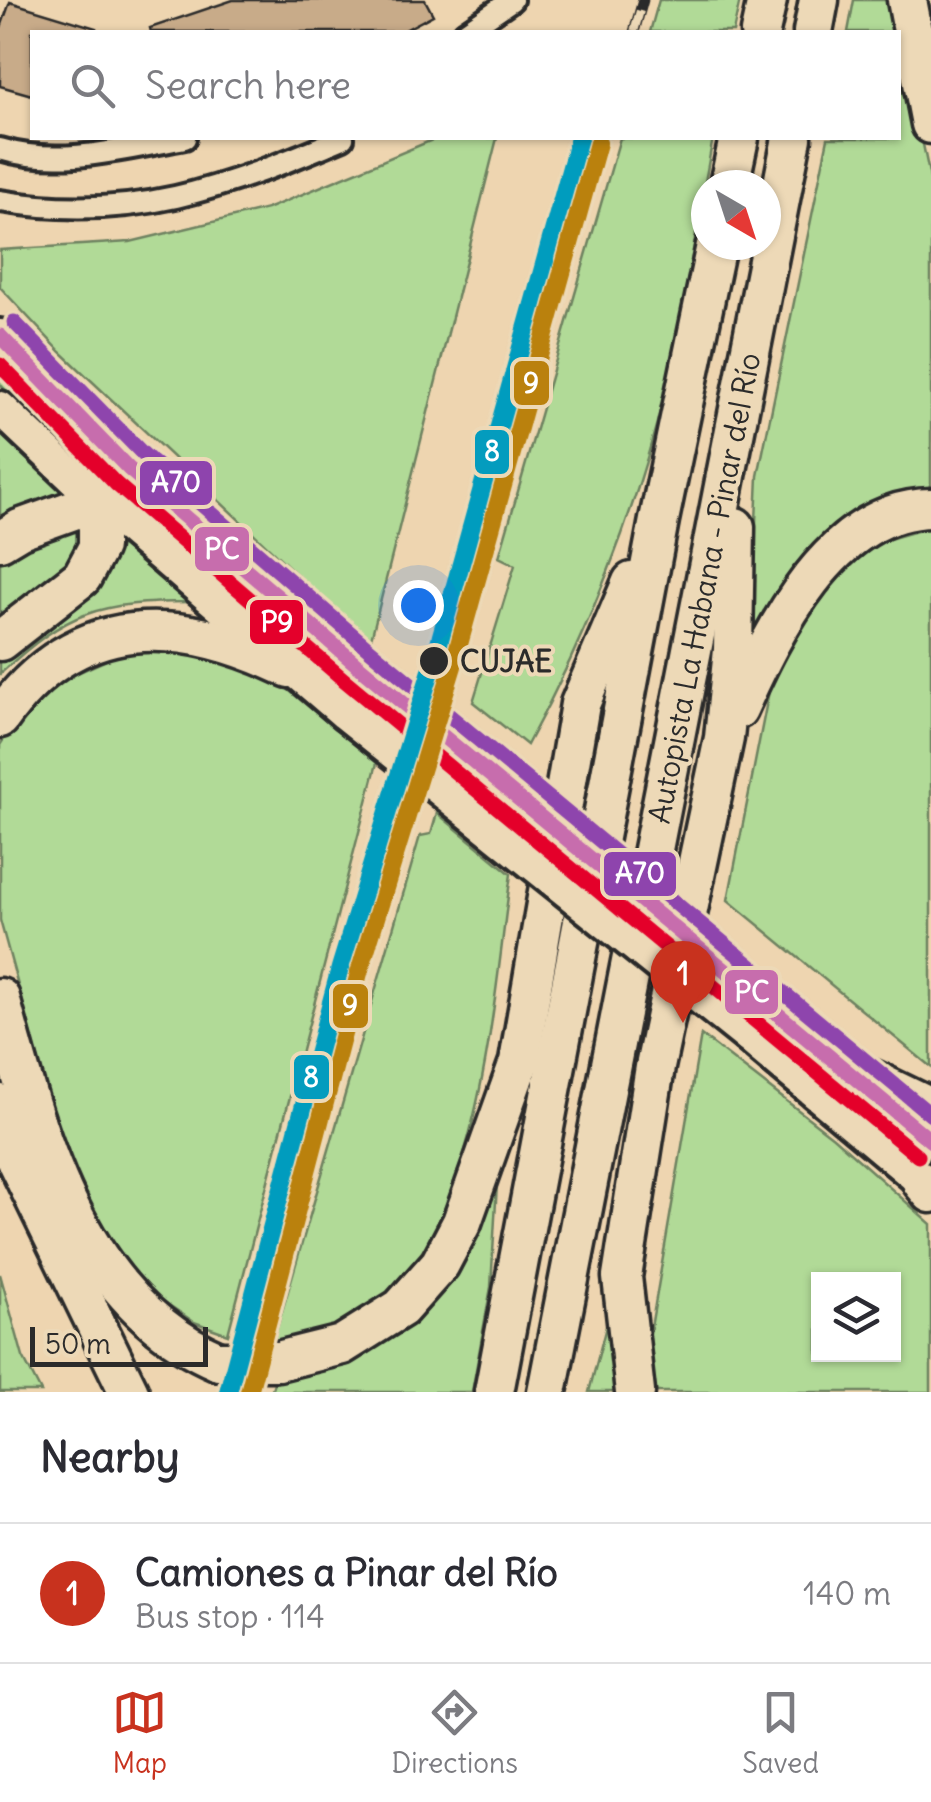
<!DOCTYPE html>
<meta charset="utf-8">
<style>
body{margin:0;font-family:Delius,sans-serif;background:#f7f7f7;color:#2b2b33}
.controls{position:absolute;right:30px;bottom:30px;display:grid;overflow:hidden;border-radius:0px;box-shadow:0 2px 8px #0004}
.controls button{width:90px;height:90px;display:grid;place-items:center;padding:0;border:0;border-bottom:2px solid #e1e1e2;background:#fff;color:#2b2b33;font:50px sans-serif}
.compass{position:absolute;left:691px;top:170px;width:90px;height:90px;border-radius:50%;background:#fff;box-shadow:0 2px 8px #0004;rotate:141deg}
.scale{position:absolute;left:30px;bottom:25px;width:178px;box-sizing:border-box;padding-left:10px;border:5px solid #2b2b2b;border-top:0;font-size:28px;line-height:35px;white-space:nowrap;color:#2b2b2b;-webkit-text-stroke:8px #edd9b7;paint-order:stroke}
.you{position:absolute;left:418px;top:605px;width:35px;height:35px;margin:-25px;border:8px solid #fff;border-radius:50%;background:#1a73e8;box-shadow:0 0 0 15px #1a73e833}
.badge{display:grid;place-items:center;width:65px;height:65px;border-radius:50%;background:#c8321e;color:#fff;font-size:32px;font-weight:700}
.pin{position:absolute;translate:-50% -82px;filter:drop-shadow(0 2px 5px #0008)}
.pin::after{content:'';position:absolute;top:52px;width:35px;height:30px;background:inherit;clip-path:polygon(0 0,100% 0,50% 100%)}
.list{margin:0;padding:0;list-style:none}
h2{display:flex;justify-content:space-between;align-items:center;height:130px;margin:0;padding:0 40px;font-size:42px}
h2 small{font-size:32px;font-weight:400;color:#7c7c81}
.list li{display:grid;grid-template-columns:65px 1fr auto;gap:30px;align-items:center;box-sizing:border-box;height:140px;padding:0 40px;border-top:2px solid #e1e1e2}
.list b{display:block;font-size:38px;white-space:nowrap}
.list p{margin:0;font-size:32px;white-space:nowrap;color:#7c7c81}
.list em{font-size:32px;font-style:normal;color:#7c7c81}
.icon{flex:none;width:55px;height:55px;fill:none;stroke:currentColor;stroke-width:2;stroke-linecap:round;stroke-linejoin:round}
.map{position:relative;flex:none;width:931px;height:1392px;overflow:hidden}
.search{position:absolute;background:#fff;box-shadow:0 2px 8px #0004;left:30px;right:30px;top:30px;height:110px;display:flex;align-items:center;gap:25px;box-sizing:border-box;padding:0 35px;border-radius:0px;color:#7c7c81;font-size:38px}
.sheet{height:270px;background:#fff}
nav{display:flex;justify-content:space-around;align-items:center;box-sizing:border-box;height:140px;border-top:2px solid #e1e1e2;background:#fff;font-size:28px;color:#7c7c81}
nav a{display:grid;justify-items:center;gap:5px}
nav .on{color:#c8321e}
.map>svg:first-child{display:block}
.green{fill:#b1da97;stroke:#6e8261;stroke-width:2.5;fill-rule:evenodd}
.building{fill:#c8ab89;stroke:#2b2b2b;stroke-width:2.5}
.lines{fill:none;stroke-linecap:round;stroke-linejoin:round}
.minor-casing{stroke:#2b2b2b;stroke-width:28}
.trunk-casing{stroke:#2b2b2b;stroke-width:40}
.motorway-casing{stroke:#2b2b2b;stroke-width:45}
.minor{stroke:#edd9b7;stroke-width:20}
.trunk{stroke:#edd9b7;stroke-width:32}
.motorway{stroke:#edd9b7;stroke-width:38}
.rail-casing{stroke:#2b2b2b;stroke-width:11}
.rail{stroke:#edd9b7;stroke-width:8;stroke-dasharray:22;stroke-linecap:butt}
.trunk-bridge-casing{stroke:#2b2b2b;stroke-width:40;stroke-linecap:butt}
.motorway-bridge-casing{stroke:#2b2b2b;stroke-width:45;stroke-linecap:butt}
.trunk-bridge{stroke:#edd9b7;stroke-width:32}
.motorway-bridge{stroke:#edd9b7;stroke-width:38}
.bus-1-casing{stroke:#edd9b7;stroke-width:22}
.bus-2-casing{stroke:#edd9b7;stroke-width:22}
.bus-3-casing{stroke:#edd9b7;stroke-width:22}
.bus-1{stroke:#c76dad;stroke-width:15}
.bus-2{stroke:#e4002b;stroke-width:15}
.bus-3{stroke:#8e44ad;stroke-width:15}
.rail-1-casing{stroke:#edd9b7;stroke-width:25}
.rail-2-casing{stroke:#edd9b7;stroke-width:25}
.rail-1{stroke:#049cbe;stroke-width:18}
.rail-2{stroke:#ba810d;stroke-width:18}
.stop-dot{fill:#2b2b2b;stroke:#edd9b7;stroke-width:4}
.labels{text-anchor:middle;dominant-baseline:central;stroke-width:8;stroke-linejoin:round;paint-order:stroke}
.street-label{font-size:30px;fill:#2b2b2b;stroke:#edd9b7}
.stop-label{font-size:30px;font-weight:bold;fill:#2b2b2b;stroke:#edd9b7;text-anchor:start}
.line-badge{stroke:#edd9b7;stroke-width:4}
.badge-label{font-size:28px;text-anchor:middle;font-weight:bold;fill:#fff}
</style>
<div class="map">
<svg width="931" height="1392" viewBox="0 0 931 1392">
<rect width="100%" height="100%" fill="#eed5b0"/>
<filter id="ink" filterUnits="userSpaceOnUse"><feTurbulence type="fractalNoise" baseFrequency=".01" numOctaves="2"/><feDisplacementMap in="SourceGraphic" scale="20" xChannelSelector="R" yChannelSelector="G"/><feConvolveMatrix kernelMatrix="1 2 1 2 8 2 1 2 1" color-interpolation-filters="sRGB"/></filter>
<g filter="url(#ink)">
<!-- green -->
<g class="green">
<path d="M659,0H740L733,32H650Z"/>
<path d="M854,0H893L931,183V491L855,517L798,562L750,657L758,476L828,138H898V32H848Z"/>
<path d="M437,138H497L370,643L61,352L0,287V250L130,242L267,209Z"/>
<path d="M620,138H713C697,222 685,308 665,391C636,512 587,636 527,745L473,702L515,565L499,557Z"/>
<path d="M0,373L67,448L73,465L0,384Z"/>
<path d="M0,430L68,494L0,521Z"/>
<path d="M84,526L68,563L0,619V554L41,536Z"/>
<path d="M931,527V1067L728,900L770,686L807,607L875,543Z"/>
<path d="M112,538L191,602C100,602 68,610 0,674V658Z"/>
<path d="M166,645L274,678L377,763L228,1334L194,1322L160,1299L106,1247L68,1167L0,920V745L24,710L66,678L113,657Z"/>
<path d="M437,813L511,874C492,1003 481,1261 347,1324C324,1335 298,1340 273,1343L420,836L431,834Z"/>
<path d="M767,1018L931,1159V1177L756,1029Z"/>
<path d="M701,1035L833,1137L931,1224V1392H654L647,1351ZM818,1280H894V1354H818Z"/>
<path d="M497,1184L491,1287L472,1392H271L276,1377L331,1369L409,1325L465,1253Z"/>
<path d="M0,1274L23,1357L41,1392H0Z"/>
<path d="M610,1311L619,1392H589Z"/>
</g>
<!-- building -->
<g class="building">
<path d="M233,0H425L433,15L401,32H151L150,28Z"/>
<path d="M10,2L96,28L95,32H32V95L0,86V30Z"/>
</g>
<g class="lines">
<!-- minor casing -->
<g class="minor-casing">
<g id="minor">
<path d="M465,32L512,0"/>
<path d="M0,149C59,167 125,149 185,138"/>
<path d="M0,201C133,223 222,189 343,138"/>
</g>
</g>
<!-- trunk casing -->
<g class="trunk-casing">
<g id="trunk">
<path d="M0,336L129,469L356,664"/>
<path d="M0,408L98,501L345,713"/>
<path d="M763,1003L931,1141"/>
<path d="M748,1036L931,1189"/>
</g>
</g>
<!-- motorway casing -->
<g class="motorway-casing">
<g id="motorway">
<path d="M907,0L931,124"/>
<path d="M760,32L767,0"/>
<path d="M813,32L819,0"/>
<path d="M729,185L739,138"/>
<path d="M0,541L20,529L98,501V547L82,577L0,641"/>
<path d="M738,709C773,632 831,509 931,508"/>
<path d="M0,718C76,611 179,615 289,668"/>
<path d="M0,998C36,1132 77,1301 219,1361"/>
<path d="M834,1061L931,1108"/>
<path d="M0,1104L17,1162L129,1392"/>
<path d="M922,1182L931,1193"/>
<path d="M278,1361L342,1345L401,1308L440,1264L462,1222L519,1062L580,704L632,582"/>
<path d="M494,1392L659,520L716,245"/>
<path d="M547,1392L792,138"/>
<path d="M635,1392L622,1277L655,1067L724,738L733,650L735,527"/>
</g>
</g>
<!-- minor -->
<use href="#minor" class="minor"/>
<!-- trunk -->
<use href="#trunk" class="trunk"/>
<!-- motorway -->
<use href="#motorway" class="motorway"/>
<!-- rail casing -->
<g class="rail-casing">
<g id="rail">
<path d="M634,32L643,0"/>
<path d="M249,1392L470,590L604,138"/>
</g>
</g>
<!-- rail -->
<use href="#rail" class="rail"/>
<!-- trunk-bridge casing -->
<g class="trunk-bridge-casing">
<g id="trunk-bridge">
<path d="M356,664L763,1003"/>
<path d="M345,713L748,1036"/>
</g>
</g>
<!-- motorway-bridge casing -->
<g class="motorway-bridge-casing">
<path id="motorway-bridge" d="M219,1361H278"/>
</g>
<!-- trunk-bridge -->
<use href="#trunk-bridge" class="trunk-bridge"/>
<!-- motorway-bridge -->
<use href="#motorway-bridge" class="motorway-bridge"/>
<!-- bus-1 casing -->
<g class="bus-1-casing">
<path id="bus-1" d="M0,336L129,469L356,664L931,1141"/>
</g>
<!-- bus-2 casing -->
<g class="bus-2-casing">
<path id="bus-2" d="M0,365L116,484L343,679L918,1156"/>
</g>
<!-- bus-3 casing -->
<g class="bus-3-casing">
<path id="bus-3" d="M14,322L143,454L369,649L931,1115"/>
</g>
<!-- bus-1 -->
<use href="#bus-1" class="bus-1"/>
<!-- bus-2 -->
<use href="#bus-2" class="bus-2"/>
<!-- bus-3 -->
<use href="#bus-3" class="bus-3"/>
<!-- rail-1 casing -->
<g class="rail-1-casing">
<path id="rail-1" d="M228,1392L340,968L434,661L579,138"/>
</g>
<!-- rail-2 casing -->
<g class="rail-2-casing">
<path id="rail-2" d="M249,1392L359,973L453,666L598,143"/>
</g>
<!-- rail-1 -->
<use href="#rail-1" class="rail-1"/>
<!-- rail-2 -->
<use href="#rail-2" class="rail-2"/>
</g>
</g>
<!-- markers -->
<circle class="stop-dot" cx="434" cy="661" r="16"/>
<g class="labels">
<!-- street labels -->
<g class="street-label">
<text transform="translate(704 588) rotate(-79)">Autopista La Habana - Pinar del Río</text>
</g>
<!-- stop labels -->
<g class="stop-label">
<text x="460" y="661">CUJAE</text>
</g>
</g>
<g class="line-badge">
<rect x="512" y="359" width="39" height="48" rx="10" fill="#ba810d"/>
<rect x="473" y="428" width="38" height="48" rx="10" fill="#049cbe"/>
<rect x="138" y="459" width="76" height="48" rx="10" fill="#8e44ad"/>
<rect x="193" y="525" width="58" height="48" rx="10" fill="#c76dad"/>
<rect x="248" y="598" width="57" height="48" rx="10" fill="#e4002b"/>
<rect x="602" y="850" width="76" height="48" rx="10" fill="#8e44ad"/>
<rect x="723" y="968" width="57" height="48" rx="10" fill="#c76dad"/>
<rect x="331" y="982" width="39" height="48" rx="10" fill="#ba810d"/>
<rect x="292" y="1053" width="39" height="48" rx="10" fill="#049cbe"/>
</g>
<g class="badge-label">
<text x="531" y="393">9</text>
<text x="492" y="461">8</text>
<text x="176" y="492">A70</text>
<text x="222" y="559">PC</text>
<text x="277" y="632">P9</text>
<text x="640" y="883">A70</text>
<text x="752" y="1002">PC</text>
<text x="350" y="1015">9</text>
<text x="311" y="1087">8</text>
</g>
</svg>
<div class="controls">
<button><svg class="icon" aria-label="layers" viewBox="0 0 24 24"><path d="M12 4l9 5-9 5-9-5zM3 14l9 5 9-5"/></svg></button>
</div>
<svg class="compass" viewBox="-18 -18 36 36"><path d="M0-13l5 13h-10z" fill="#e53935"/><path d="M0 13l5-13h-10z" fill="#7c7c81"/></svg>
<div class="scale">50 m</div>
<div class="you"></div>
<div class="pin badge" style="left:683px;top:1023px">1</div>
<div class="search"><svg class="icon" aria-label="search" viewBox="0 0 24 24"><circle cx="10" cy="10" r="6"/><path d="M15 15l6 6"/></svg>Search here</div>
</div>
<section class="sheet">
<h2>Nearby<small></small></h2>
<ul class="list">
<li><span class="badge">1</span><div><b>Camiones a Pinar del Río</b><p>Bus stop · 114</p></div><em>140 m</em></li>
</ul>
</section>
<nav>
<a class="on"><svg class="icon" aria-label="map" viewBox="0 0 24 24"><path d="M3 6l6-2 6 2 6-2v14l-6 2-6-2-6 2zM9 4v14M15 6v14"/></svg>Map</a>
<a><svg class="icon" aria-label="directions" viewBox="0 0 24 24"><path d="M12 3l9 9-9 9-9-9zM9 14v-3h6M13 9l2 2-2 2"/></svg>Directions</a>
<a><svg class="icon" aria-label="saved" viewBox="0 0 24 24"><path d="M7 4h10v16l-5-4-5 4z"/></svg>Saved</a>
</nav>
